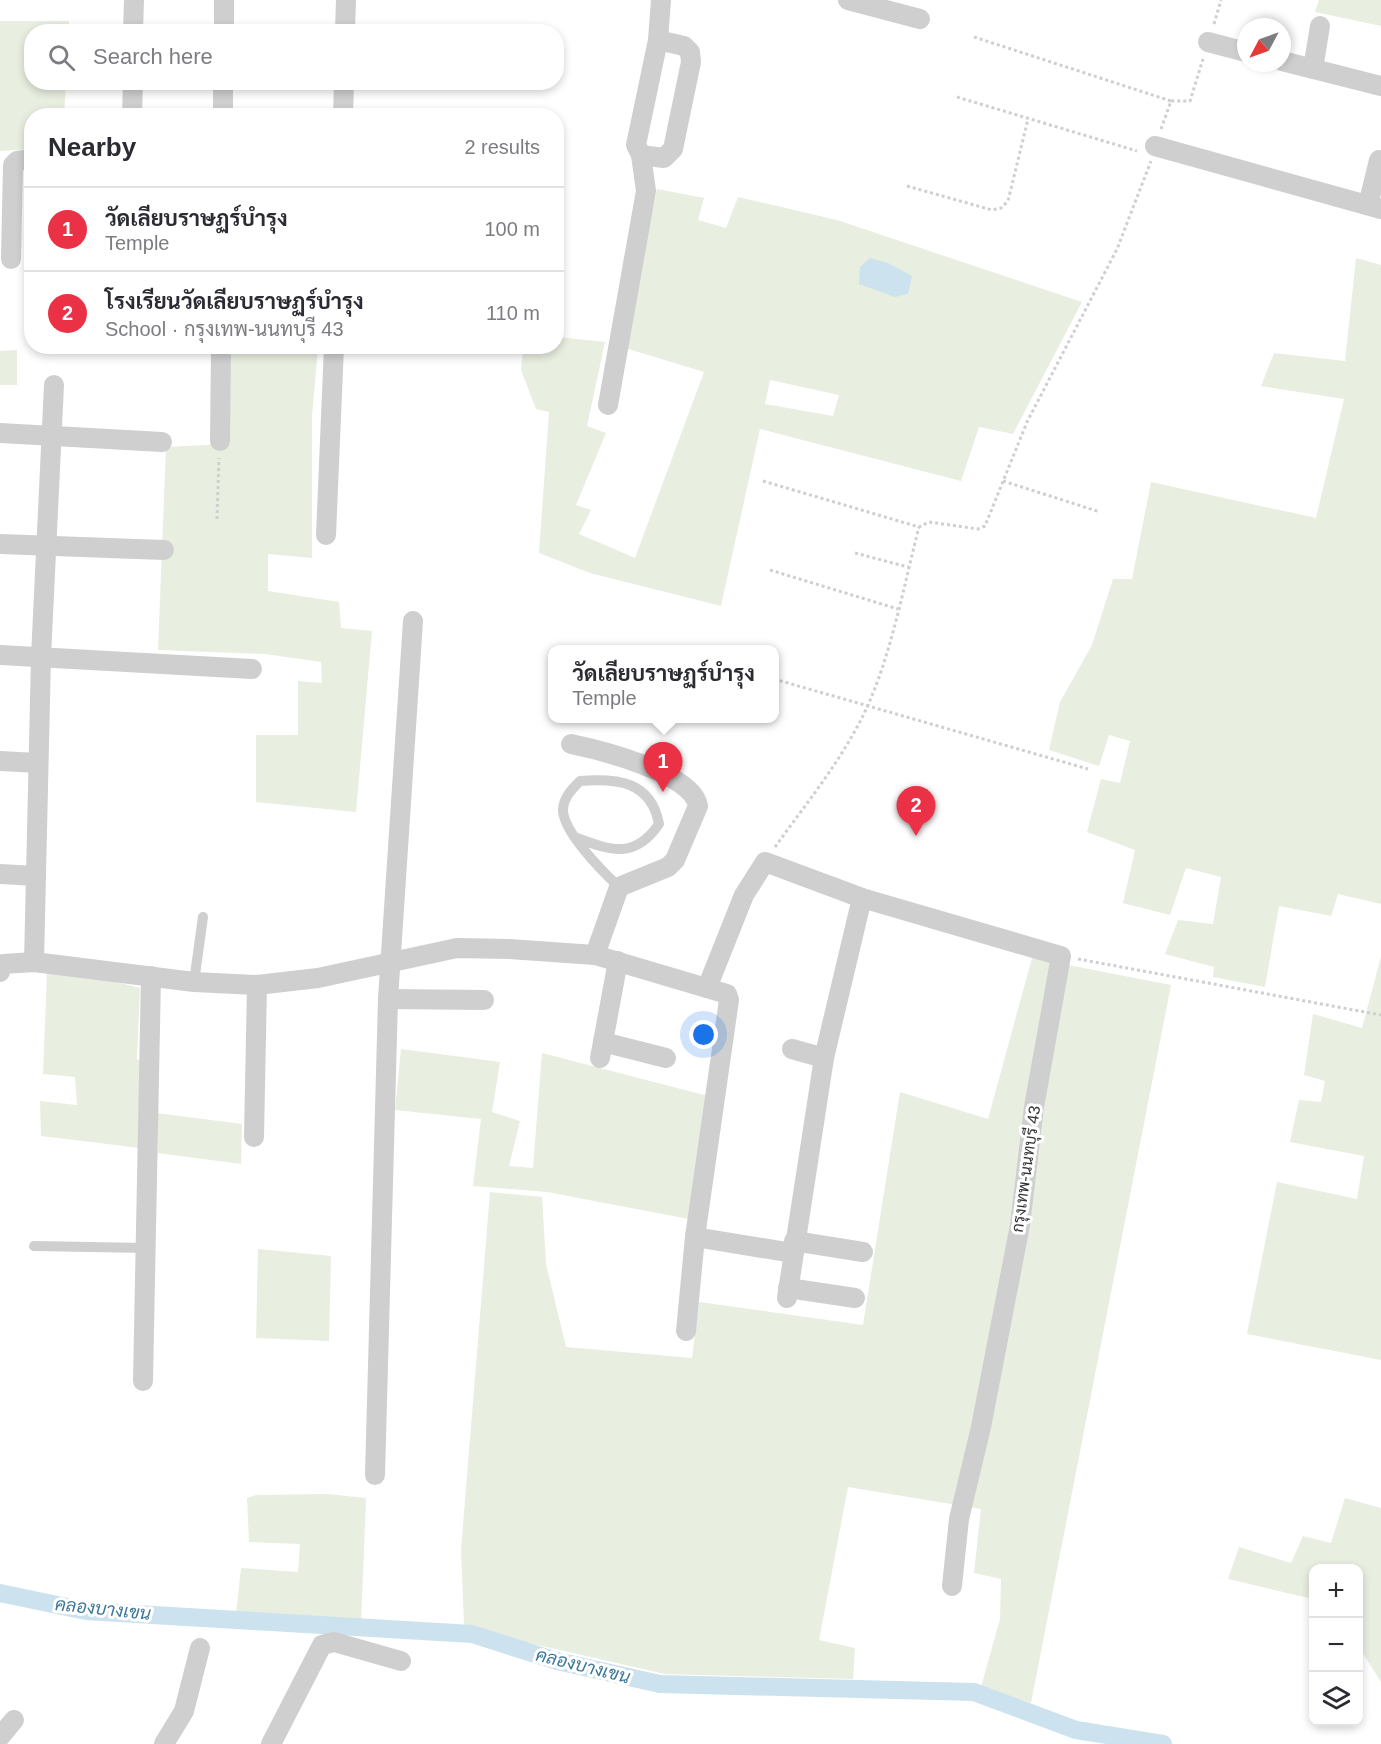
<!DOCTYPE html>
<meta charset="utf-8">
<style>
body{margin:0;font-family:Helvetica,Sarabun,sans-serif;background:#f7f7f7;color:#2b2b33}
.controls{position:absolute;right:18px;bottom:18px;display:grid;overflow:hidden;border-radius:12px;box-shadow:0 3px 9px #0003}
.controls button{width:54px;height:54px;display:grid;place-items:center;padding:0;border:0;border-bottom:2px solid #e1e1e2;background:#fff;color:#2b2b33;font:30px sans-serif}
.compass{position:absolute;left:1237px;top:18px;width:54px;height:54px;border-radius:50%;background:#fff;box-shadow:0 3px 9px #0003;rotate:229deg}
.you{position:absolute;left:704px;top:1035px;width:21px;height:21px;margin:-15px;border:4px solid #fff;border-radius:50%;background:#1a73e8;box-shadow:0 0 0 9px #1a73e833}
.badge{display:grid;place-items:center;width:39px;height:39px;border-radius:50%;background:#eb3146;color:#fff;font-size:20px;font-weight:700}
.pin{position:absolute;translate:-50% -50px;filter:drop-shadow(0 2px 3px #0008)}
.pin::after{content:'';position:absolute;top:32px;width:21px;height:18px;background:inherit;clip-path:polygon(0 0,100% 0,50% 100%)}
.popup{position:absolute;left:548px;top:645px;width:231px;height:78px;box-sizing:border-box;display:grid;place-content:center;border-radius:12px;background:#fff;filter:drop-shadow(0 2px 4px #0005);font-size:20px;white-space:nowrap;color:#7c7c81}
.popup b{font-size:22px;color:#2b2b33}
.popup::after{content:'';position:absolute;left:50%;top:100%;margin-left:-12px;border:12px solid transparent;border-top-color:#fff}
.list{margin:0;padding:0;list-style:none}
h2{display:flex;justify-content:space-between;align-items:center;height:78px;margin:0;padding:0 24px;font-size:26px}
h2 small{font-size:20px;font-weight:400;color:#7c7c81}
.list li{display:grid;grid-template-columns:39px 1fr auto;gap:18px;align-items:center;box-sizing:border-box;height:84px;padding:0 24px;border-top:2px solid #e1e1e2}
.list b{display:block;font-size:22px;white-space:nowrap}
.list p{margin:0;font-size:20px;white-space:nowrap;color:#7c7c81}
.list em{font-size:20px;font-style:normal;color:#7c7c81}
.icon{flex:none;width:33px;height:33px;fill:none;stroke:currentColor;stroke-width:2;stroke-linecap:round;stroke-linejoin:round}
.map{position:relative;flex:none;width:1381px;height:1744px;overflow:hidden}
.search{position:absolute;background:#fff;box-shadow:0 3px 9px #0003;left:24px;top:24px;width:540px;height:66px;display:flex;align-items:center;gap:15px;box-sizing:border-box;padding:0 21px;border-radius:24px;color:#7c7c81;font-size:22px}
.panel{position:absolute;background:#fff;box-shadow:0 3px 9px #0003;left:24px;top:108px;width:540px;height:246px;border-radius:24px}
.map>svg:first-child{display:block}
.green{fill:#e8eee0;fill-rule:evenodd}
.water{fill:#cce2ee}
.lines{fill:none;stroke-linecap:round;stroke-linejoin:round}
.canal{stroke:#cce2ee;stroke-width:18}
.path{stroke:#cfcfcf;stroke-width:3;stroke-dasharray:3 3;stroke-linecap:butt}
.lane{stroke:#cfcfcf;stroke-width:10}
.street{stroke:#cfcfcf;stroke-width:20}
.labels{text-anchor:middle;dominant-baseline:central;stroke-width:6;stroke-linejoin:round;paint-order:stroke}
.street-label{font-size:16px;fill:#323232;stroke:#fff}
.water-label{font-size:18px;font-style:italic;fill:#3c7798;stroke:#fff}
</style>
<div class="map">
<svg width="1381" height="1744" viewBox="0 0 1381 1744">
<rect width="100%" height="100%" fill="#fff"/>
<!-- green -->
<g class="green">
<path d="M1319,0H1381V26L1315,12Z"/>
<path d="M0,21H69V31L32,32V82L66,83L64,115L32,116L31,149L0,151Z"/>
<path d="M657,189L704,198L698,220L726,228L738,197L837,220L1082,302L1013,434L979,427L961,481L760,429L721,606L590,573L539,553L549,412L536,409L521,370L523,347L556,346L557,337L605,342L587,426L606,433L576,505L591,510L579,534L635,558L704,372L625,348ZM770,380L839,395L833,416L765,404Z"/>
<path d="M1356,258L1381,265V904L1338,894L1331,916L1279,906L1265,987L1213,977L1214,967L1165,954L1178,920L1213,924L1221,877L1186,868L1170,915L1123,903L1135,850L1087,832L1101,779L1120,783L1130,741L1109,735L1099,766L1049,750L1060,702L1092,645L1113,579H1132L1151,482L1316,518L1344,399L1261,386L1274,353L1345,361Z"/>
<path d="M227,347H318L312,416V558L268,554V591L339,602L341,628L372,631L356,812L256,802V735H298V681L322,683L321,662L265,654L158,650L166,447L225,444Z"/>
<path d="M17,350V385H0V351Z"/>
<path d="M1381,957V1360L1247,1334L1277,1182L1357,1199L1364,1156L1290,1142L1299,1100L1321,1102L1325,1081L1304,1075L1313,1014L1362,1028Z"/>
<path d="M1032,958L1171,985L1031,1703L981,1687L1000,1619L1001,1579L974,1573L981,1509L848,1487L819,1640L855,1648L853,1679L665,1674L529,1643L464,1625L461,1550L490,1192L542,1197L546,1264L566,1347L692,1358L699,1302L863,1325L900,1092L988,1119Z"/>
<path d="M47,972L93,976L140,988L137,1059L144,1063L140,1148L41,1136L40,1101L77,1105L75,1077L43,1074Z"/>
<path d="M401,1049L500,1062L492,1112L520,1121L509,1166L533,1168L542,1053L708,1096L689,1219L547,1192L473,1186L481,1119L395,1110Z"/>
<path d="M157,1113L242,1124L241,1164L158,1153Z"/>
<path d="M258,1249L331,1256L329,1341L256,1338Z"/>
<path d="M327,1494L366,1498L361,1624L236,1614L241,1568L298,1572L300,1544L249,1542L247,1498L256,1495Z"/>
<path d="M1345,1498L1381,1508V1682L1359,1647L1358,1568H1314L1313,1599L1228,1579L1239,1547L1291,1563L1303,1536L1331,1543Z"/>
</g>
<!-- water -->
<path class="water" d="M870,258L888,263L912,276L908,294L895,297L859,284L860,267Z"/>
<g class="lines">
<!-- canal -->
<path class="canal" d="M0,1593L86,1611L472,1634L557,1661L660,1684L974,1692L1076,1730L1163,1744"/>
<!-- path -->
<g class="path">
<path d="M1214,24L1221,0"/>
<path d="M974,37L1171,101"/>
<path d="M957,97L1137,151"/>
<path d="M1161,129L1171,101H1190L1203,59"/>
<path d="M907,186L992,210L1001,208L1008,201L1028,119"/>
<path d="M763,481L919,527L929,522L978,529L985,526L1027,422L1117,249L1151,161"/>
<path d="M1003,481L1100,512"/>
<path d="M217,519L219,458"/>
<path d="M855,553L908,567"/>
<path d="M770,570L898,609"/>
<path d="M774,679L1088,769"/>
<path d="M775,847C803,808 833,771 856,729C889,670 902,592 919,527"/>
<path d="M1078,959L1381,1015"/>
</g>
<!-- lane -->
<g class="lane">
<path d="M577,838C612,851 635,859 659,824C651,781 617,778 580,781C572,789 564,797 563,809C562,831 603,872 619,887"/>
<path d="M194,982L203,917"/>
<path d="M34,1246L146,1248"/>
</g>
<!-- street -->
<g class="street">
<path d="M848,0L920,19"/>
<path d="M133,32L134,0"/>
<path d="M224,32V0"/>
<path d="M345,32L346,0"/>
<path d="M1208,42L1246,52"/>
<path d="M1282,61L1381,86"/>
<path d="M1313,69L1320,26"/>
<path d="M132,116L133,82"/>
<path d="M223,116V82"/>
<path d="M343,116L344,82"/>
<path d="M1155,146L1381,209"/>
<path d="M641,155L664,158L673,149L691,62L690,52L684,46L658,40"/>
<path d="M1368,205L1379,160"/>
<path d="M11,259L13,165L17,161L32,159"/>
<path d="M608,405L646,191L641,155L636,145L658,40L661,0"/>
<path d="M0,433L162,442"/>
<path d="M220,441L221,346"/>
<path d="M326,535L334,346"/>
<path d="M0,544L164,550"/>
<path d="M0,655L252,669"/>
<path d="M571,744C600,750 693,773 698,806L675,860L668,867L619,887L595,955"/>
<path d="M0,761L38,763"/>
<path d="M0,874L36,876"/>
<path d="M34,962L41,657L54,385"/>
<path d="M0,972L3,964L34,962L194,982L257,985L318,978L457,948L509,949L595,955L727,994L729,1000L695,1237L686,1331"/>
<path d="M707,988L744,895L765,862L862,898L1061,956L1034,1107L1020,1225L981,1427L959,1519L952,1586"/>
<path d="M388,999L484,1000"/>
<path d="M603,1042L666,1058"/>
<path d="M792,1049L824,1058"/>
<path d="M600,1058L618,961"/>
<path d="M254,1137L257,985"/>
<path d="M695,1237L793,1253"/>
<path d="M794,1241L863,1252"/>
<path d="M788,1288L855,1298"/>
<path d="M787,1298L824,1058L862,898"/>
<path d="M143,1381L151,976"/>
<path d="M375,1475L388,999L413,621"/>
<path d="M0,1737L14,1720"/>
<path d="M164,1744L184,1711L200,1648"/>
<path d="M271,1744L322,1645L334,1642L401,1661"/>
</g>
</g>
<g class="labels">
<!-- street labels -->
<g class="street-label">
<text transform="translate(1026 1169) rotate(-82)">กรุงเทพ-นนทบุรี 43</text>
</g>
<!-- water labels -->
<g class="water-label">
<text transform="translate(103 1609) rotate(6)">คลองบางเขน</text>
<text transform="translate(583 1666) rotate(14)">คลองบางเขน</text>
</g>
</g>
</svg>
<div class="controls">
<button>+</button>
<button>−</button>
<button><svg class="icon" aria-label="layers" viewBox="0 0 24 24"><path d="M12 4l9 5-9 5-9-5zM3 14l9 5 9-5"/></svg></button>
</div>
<svg class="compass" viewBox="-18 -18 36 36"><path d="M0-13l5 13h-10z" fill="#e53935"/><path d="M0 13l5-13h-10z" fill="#7c7c81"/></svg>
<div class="you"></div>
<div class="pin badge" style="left:663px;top:792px">1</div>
<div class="popup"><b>วัดเลียบราษฏร์บำรุง</b>Temple</div>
<div class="pin badge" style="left:916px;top:836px">2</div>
<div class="search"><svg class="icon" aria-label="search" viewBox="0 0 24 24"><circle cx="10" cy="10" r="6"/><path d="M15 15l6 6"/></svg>Search here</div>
<section class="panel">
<h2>Nearby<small>2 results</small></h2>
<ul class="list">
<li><span class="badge">1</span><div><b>วัดเลียบราษฏร์บำรุง</b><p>Temple</p></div><em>100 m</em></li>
<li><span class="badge">2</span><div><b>โรงเรียนวัดเลียบราษฏร์บำรุง</b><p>School · กรุงเทพ-นนทบุรี 43</p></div><em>110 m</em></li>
</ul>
</section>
</div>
